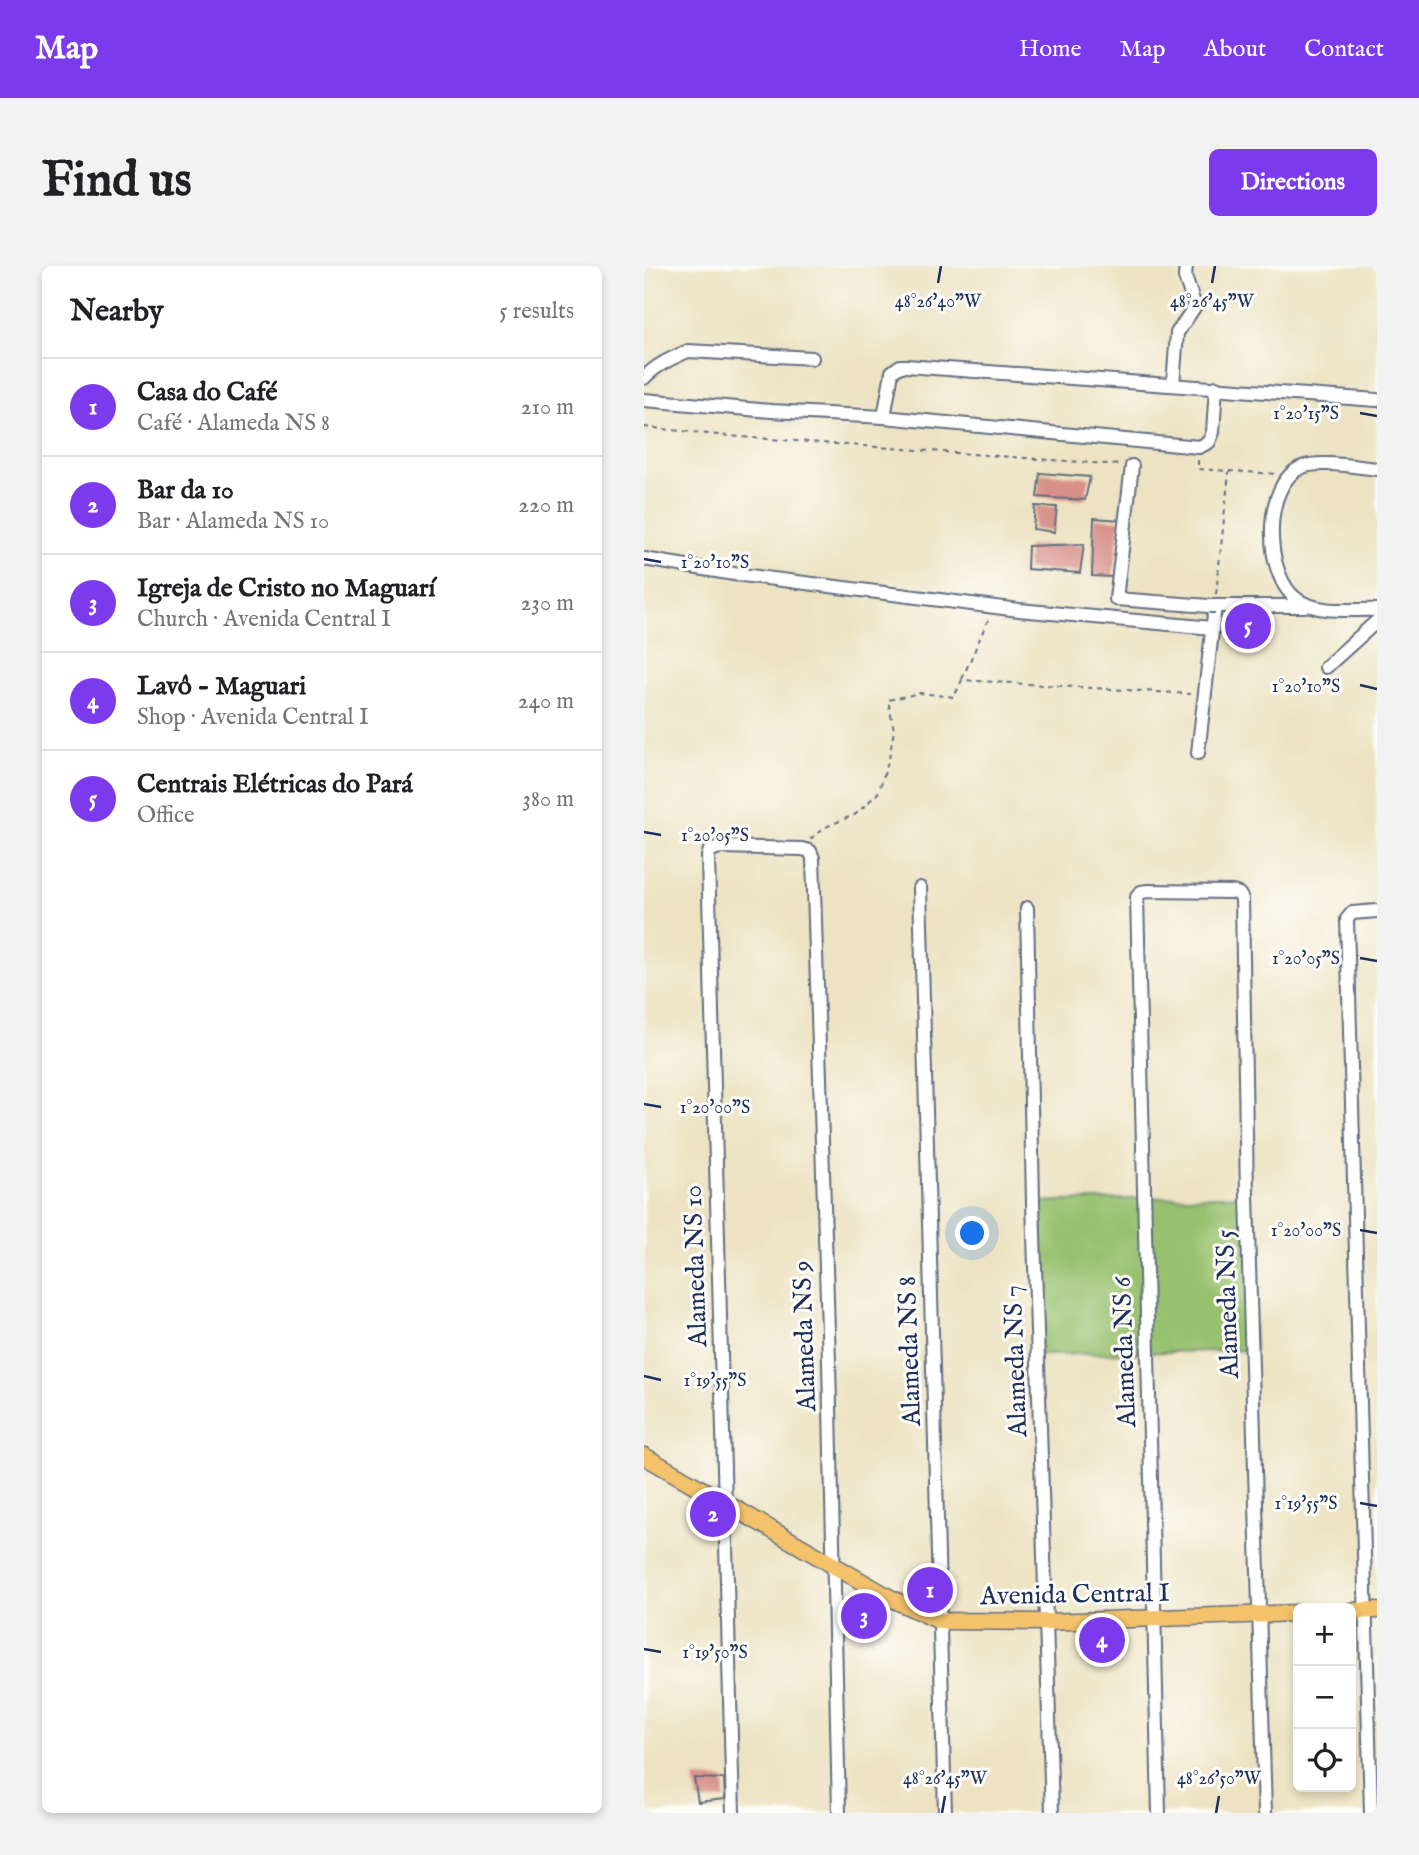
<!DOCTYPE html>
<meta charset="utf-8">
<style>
body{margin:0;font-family:"IM FELL English",serif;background:#f2f2f2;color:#202124}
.controls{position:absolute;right:21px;bottom:21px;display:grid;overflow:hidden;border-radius:10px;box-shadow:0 4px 10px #0003}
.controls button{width:63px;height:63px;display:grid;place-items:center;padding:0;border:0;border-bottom:2px solid #e0e0e0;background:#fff;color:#202124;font:35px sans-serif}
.you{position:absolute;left:329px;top:968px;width:24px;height:24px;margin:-18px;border:5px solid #fff;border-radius:50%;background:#1a73e8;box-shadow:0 0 0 10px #1a73e833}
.badge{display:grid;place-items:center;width:46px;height:46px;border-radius:50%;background:#7c3aed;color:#fff;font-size:23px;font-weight:700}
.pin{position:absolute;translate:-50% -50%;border:4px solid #fff;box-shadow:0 2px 7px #0006}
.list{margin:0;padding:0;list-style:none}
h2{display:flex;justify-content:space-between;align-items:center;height:91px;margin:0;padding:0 28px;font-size:30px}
h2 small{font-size:23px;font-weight:400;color:#757577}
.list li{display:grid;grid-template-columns:46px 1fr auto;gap:21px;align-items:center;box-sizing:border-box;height:98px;padding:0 28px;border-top:2px solid #e0e0e0}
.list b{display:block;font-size:26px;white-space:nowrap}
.list p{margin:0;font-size:23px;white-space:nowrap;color:#757577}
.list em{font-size:23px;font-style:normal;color:#757577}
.icon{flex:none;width:38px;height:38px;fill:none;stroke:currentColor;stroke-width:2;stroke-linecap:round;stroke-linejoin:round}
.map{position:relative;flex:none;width:733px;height:1547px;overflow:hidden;border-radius:10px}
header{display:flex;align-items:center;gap:42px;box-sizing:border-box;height:98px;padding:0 35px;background:#7c3aed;color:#fff}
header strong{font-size:33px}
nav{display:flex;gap:38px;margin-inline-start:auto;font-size:24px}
.intro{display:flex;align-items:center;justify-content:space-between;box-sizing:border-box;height:168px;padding:0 42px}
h1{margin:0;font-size:49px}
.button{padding:18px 32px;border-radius:10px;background:#7c3aed;color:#fff;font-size:24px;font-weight:700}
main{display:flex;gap:42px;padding:0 42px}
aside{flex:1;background:#fff;border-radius:10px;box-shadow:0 4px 10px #0003}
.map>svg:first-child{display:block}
.green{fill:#97c16e;stroke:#597866;stroke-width:2}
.building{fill:#d8918a}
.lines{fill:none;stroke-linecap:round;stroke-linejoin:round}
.minor-casing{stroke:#646e81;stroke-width:16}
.major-casing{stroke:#646e81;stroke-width:19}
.path{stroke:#646e81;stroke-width:2;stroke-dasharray:5 5;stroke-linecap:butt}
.minor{stroke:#fff;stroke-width:12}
.major{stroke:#f3c26a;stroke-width:16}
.minor-bridge-casing{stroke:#646e81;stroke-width:16;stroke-linecap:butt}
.minor-bridge{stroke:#fff;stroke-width:12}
.ticks{fill:none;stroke:#1b2f5e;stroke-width:2.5}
.labels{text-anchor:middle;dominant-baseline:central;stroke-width:6;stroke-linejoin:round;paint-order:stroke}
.street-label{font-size:26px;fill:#1b2f5e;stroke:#fdfcf7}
.ticks-label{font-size:18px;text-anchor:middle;fill:#1b2f5e;stroke:#fdfcf7;stroke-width:6;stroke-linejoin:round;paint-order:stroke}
</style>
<header>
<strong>Map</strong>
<nav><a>Home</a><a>Map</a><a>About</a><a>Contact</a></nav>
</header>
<div class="intro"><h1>Find us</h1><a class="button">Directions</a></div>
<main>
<aside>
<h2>Nearby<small>5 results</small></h2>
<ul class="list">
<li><span class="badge">1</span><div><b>Casa do Café</b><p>Café · Alameda NS 8</p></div><em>210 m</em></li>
<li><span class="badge">2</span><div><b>Bar da 10</b><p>Bar · Alameda NS 10</p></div><em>220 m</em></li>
<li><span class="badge">3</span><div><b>Igreja de Cristo no Maguarí</b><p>Church · Avenida Central I</p></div><em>230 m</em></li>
<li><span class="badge">4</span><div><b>Lavô - Maguari</b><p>Shop · Avenida Central I</p></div><em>240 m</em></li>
<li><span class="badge">5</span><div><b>Centrais Elétricas do Pará</b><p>Office</p></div><em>380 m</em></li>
</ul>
</aside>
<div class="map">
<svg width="733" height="1547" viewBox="0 0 733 1547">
<rect width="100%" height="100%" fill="#fdfcf7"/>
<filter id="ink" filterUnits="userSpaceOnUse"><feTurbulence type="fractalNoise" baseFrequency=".0143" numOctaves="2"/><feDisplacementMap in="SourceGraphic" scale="14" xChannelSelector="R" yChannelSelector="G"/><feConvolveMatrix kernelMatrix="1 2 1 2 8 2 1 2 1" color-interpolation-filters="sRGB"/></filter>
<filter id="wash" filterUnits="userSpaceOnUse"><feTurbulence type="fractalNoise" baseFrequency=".00686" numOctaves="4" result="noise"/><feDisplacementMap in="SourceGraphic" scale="28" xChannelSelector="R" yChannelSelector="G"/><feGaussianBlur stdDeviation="1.57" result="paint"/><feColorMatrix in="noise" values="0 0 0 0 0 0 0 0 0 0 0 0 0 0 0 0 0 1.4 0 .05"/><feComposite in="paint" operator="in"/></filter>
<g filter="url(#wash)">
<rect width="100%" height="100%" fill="#ede3c3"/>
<!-- green -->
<path class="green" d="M605,929L611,1084L396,1089L391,936Z"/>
<g id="blocks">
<!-- building -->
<g class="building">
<path d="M396,207L446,211L441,234L393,231Z"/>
<path d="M391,240L413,241L410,266L389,263Z"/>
<path d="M450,252L477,254L469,311L448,310Z"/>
<path d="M440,278L436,307L383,303L384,280Z"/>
<path d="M50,1512L80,1513L81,1533L54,1536Z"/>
</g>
</g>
</g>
<g filter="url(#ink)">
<use href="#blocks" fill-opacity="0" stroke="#646e81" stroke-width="2"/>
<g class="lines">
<!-- minor casing -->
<g class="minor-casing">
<g id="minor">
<path d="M0,112C12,99 28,92 44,85L168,92"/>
<path d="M529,119L533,67L551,40L541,11L542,0"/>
<path d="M0,134L127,145L240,151L555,181L565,176L569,166L572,121"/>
<path d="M240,151L248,106L256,100H262L733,134"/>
<path d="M488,200L472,333L565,340"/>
<path d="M733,203C713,201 676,194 658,201C617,218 620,312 654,334C675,348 708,343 733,344"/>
<path d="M0,293L90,308L375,344L568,362"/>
<path d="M682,401L733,355"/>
<path d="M554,487L571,340H661"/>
<path d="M276,622L301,1547"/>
<path d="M383,642L389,936L408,1547"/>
<path d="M89,1547L64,591L66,584L76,581L158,583L166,585L169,592L185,1096L195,1547"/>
<path d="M515,1547L493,631L497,626L504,625L589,626L595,628L598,633L603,930L621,1547"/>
<path d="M727,1547L703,653L708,647L733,645"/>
</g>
</g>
<!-- major casing -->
<g class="major-casing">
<g id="major">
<path d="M0,1190L248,1333L296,1355L403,1356L654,1347"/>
<path d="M707,1345L733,1344"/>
</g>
</g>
<!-- path -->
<g class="path">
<path d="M0,161L84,170L476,199"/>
<path d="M554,194V203L633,208"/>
<path d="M572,328L585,206"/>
<path d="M318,413L344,354"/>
<path d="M166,573L184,560L212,548L234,527L245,493L250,464L244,434L276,427L310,431L318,414L547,428"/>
</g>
<!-- minor -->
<use href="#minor" class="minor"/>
<!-- major -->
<use href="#major" class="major"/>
<!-- minor-bridge casing -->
<g class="minor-bridge-casing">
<path id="minor-bridge" d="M565,340H571"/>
</g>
<!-- minor-bridge -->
<use href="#minor-bridge" class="minor-bridge"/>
</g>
</g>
<!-- ticks -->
<path class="ticks" d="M294,17L297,0M568,17L571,0M716,147L733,150M0,293L17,296M716,419L733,423M0,566L17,569M716,692L733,695M0,838L17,841M716,964L733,967M0,1110L17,1114M716,1237L733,1240M0,1383L17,1386M298,1547L301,1530M572,1547L575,1530"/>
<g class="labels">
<!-- street labels -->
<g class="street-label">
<text transform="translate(52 1000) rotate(-92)">Alameda NS 10</text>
<text transform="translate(584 1038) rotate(-92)">Alameda NS 5</text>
<text transform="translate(161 1070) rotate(-92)">Alameda NS 9</text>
<text transform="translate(266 1085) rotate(-92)">Alameda NS 8</text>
<text transform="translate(481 1086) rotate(-92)">Alameda NS 6</text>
<text transform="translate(372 1095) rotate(-92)">Alameda NS 7</text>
<text transform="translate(431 1329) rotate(-1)">Avenida Central I</text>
</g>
</g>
<g class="ticks-label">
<text x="294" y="41">48°26'40"W</text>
<text x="568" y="41">48°26'45"W</text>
<text x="662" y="153">1°20'15"S</text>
<text x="71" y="302">1°20'10"S</text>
<text x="662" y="426">1°20'10"S</text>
<text x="71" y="575">1°20'05"S</text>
<text x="662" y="698">1°20'05"S</text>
<text x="71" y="847">1°20'00"S</text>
<text x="662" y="970">1°20'00"S</text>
<text x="71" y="1120">1°19'55"S</text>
<text x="662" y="1243">1°19'55"S</text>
<text x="71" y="1392">1°19'50"S</text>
<text x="301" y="1518">48°26'45"W</text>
<text x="575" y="1518">48°26'50"W</text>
</g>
</svg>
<div class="controls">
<button>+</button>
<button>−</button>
<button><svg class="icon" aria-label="locate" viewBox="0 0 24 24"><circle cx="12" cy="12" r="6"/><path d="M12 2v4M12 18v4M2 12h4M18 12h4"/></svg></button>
</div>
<div class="you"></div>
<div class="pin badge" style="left:286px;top:1324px">1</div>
<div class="pin badge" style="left:69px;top:1248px">2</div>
<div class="pin badge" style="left:220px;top:1350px">3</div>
<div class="pin badge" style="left:458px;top:1374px">4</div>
<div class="pin badge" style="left:604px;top:360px">5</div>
</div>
</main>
